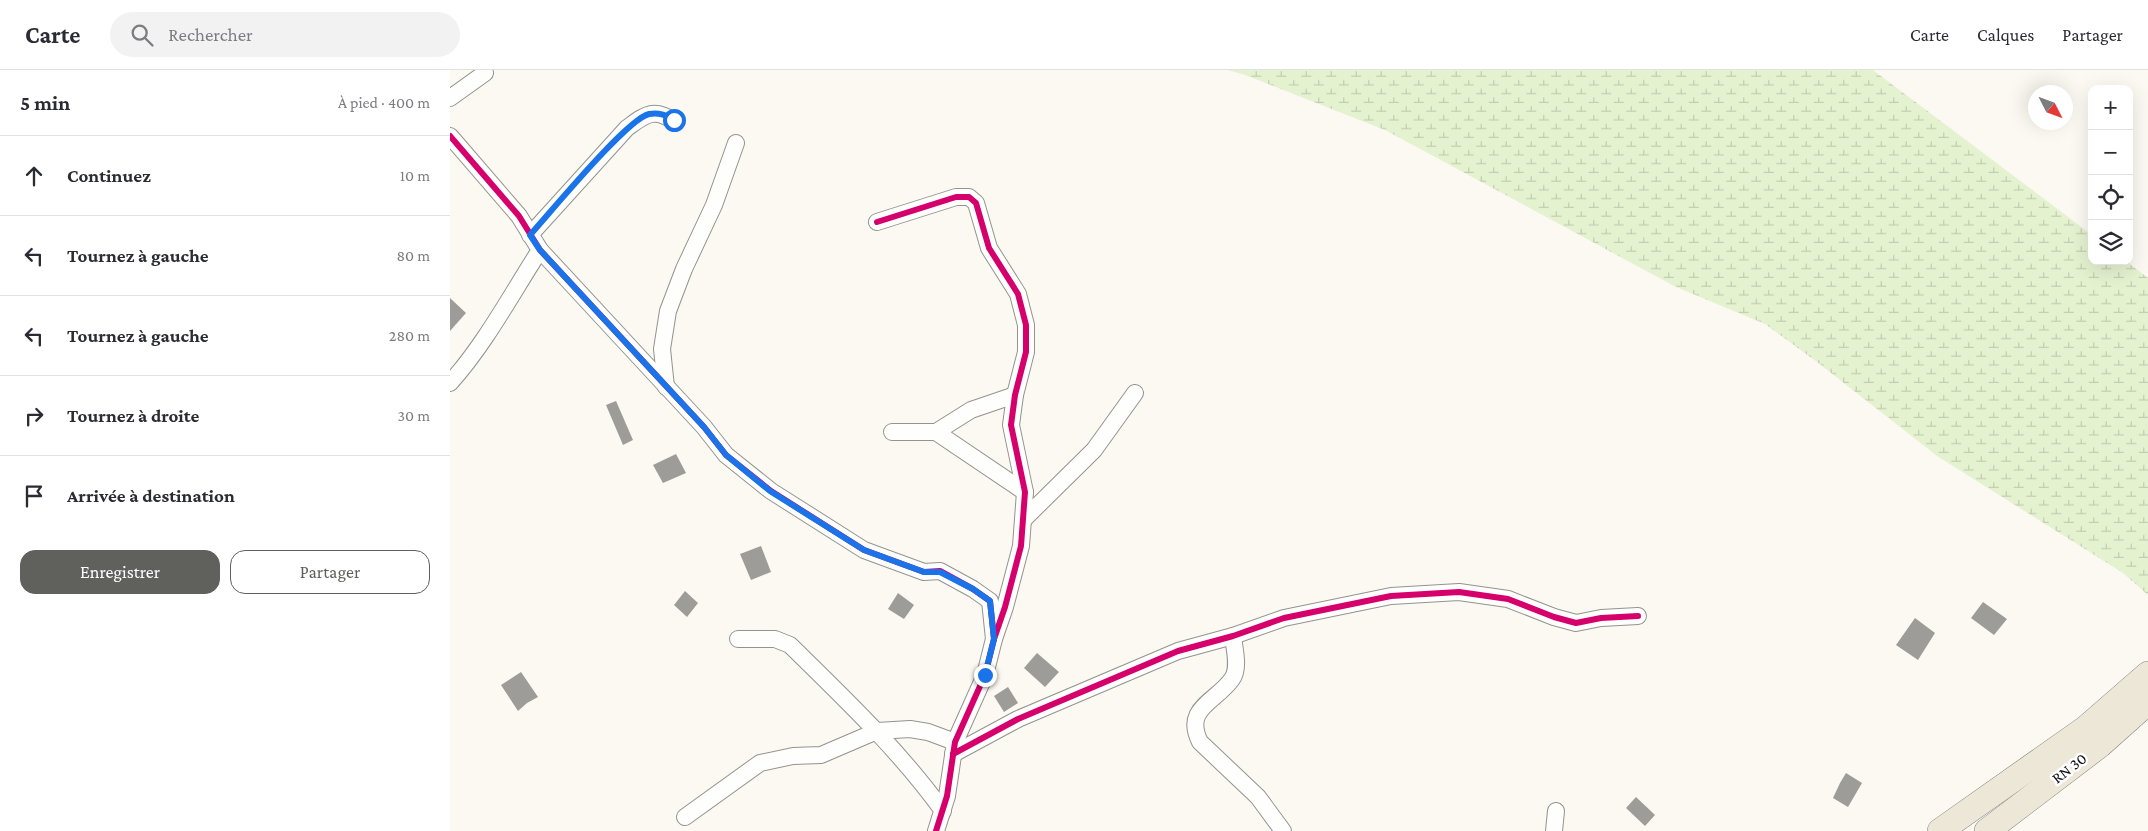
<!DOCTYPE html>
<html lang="fr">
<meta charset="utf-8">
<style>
body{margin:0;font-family:"Crimson Pro",serif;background:#f2f2f3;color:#2b2b33}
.controls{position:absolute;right:15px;top:15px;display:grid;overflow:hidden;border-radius:10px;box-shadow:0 5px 20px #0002}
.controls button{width:45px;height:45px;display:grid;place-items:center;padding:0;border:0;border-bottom:1px solid #e1e1e2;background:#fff;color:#2b2b33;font:25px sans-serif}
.compass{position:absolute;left:1578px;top:15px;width:45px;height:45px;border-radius:50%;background:#fff;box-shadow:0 5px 20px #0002;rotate:132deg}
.stop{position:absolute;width:15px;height:15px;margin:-11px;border:4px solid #1a73e8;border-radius:50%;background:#fff}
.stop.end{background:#1a73e8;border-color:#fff;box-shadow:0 1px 5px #0008}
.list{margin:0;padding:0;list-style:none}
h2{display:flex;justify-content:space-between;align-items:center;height:65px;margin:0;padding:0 20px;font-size:21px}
h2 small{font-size:16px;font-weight:400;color:#7c7c81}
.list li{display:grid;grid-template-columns:32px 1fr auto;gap:15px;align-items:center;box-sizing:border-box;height:80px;padding:0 20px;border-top:1px solid #e1e1e2}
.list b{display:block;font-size:19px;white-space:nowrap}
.list em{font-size:16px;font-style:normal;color:#7c7c81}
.actions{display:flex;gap:10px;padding:15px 20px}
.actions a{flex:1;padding:11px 0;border:1px solid #60605d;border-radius:15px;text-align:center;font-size:18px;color:#60605d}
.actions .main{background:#60605d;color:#fff}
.icon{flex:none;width:28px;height:28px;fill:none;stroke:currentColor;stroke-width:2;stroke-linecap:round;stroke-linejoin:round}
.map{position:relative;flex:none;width:1698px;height:761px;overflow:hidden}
header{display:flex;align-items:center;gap:30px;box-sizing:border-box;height:70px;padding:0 25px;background:#fff;border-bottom:1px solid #e1e1e2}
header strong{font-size:24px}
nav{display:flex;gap:28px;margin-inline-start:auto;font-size:18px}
.search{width:350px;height:45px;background:#f2f2f3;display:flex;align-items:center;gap:12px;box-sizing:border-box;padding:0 18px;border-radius:28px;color:#7c7c81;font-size:19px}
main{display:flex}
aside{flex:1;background:#fff}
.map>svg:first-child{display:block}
.wetland{fill:url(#wetland-marsh)}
.building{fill:#9e9c98}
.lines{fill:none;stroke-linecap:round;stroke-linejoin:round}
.street-casing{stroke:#949390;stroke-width:18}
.primary-casing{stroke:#81817d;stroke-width:26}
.street{stroke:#fefefd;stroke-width:16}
.primary{stroke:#ede7d8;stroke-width:25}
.cycleway-casing{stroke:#fff;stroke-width:9}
.cycleway{stroke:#d6006c;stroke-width:6}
.route{stroke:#1a73e8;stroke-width:6}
.labels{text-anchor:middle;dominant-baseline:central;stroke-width:5;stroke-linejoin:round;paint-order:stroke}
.street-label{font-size:16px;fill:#0d0d0d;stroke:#fff}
</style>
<header>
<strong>Carte</strong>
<div class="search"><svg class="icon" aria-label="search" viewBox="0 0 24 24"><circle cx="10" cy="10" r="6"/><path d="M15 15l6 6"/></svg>Rechercher</div>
<nav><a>Carte</a><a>Calques</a><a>Partager</a></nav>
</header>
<main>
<aside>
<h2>5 min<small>À pied · 400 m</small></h2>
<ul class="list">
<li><svg class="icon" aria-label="ahead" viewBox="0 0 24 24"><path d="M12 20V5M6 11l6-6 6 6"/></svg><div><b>Continuez</b></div><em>10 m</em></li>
<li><svg class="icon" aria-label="left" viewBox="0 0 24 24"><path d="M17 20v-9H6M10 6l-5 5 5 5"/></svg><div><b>Tournez à gauche</b></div><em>80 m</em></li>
<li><svg class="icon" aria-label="left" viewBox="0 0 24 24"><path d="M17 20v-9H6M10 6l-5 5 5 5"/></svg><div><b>Tournez à gauche</b></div><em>280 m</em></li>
<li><svg class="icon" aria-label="right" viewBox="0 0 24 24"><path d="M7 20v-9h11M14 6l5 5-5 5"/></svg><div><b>Tournez à droite</b></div><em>30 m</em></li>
<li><svg class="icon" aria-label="arrive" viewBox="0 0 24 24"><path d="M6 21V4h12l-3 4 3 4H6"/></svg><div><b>Arrivée à destination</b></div></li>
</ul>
<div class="actions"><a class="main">Enregistrer</a><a>Partager</a></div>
</aside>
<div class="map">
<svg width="1698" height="761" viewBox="0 0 1698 761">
<defs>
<pattern id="wetland-marsh" width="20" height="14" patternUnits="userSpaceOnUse" patternTransform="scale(1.25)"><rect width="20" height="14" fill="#e5f2d0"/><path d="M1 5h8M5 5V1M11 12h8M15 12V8" fill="none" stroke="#c3ceb1"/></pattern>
</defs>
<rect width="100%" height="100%" fill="#fbf9f2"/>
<!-- wetland -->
<path class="wetland" d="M778,0H1423L1642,165V191H1676L1698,208V525L1673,503L1487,386L1367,292L1315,254L1226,217L935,60L795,5Z"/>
<!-- building -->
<g class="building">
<path d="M0,228L16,243L0,261Z"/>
<path d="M166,331L183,370L173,375L156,335Z"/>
<path d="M226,384L236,403L213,413L203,395Z"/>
<path d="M311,476L321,502L301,510L290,484Z"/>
<path d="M235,521L248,533L237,547L224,535Z"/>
<path d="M448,523L464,535L454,549L438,539Z"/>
<path d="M1533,532L1557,549L1544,565L1521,548Z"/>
<path d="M1465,548L1485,563L1468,590L1446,575Z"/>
<path d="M587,583L609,602L595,617L574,598Z"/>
<path d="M71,602L88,627L77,633L68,641L51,615Z"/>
<path d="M558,617L568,633L554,642L544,626Z"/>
<path d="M1396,703L1412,713L1398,737L1383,728L1390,713Z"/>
<path d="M1186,727L1205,745L1195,756L1176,738Z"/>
</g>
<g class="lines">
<!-- street casing -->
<g class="street-casing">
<g id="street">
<path d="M0,28L35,3"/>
<path d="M0,66L69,146L90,180L254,357L276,385L321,421L414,480L474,502L490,501L523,519L540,531L544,569"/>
<path d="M427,152L506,127H519L526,133L539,178L568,224L576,255V282L565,325L561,355L575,422L571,476L555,537L544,569L535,605L505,672L497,726L486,761"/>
<path d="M80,165L177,58C195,45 203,37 224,51"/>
<path d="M0,313C35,274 61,225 90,180"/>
<path d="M216,317L212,279L218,241L234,199L264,135L286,73"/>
<path d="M442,362H486L521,340L565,325"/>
<path d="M486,362L575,422"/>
<path d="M573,450L644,380L685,323"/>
<path d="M783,566C784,578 790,598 782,609C766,632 733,638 750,672L808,727L833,761"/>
<path d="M288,569H325L340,575C394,628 449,680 493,741"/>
<path d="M503,684L568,649L728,581L783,566L834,548L941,526L1009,522L1058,529L1104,547L1126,553L1151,548L1188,546"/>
<path d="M235,747L310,693L343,686L371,685L427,661L460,659L478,662L505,672"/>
<path d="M1104,761L1106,741"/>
</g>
</g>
<!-- primary casing -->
<g class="primary-casing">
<g id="primary">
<path d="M1490,761L1636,658L1698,604"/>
<path d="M1537,761L1650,675L1698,632"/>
</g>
</g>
<!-- street -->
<use href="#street" class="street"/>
<!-- primary -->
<use href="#primary" class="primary"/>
<!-- cycleway casing -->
<g class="cycleway-casing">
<g id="cycleway">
<path d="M0,66L69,146L90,180L254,357L276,385L321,421L414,480L474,502L490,501L523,519L540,531L544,569"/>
<path d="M427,152L506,127H519L526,133L539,178L568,224L576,255V282L565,325L561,355L575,422L571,476L555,537L544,569L535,605L505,672L497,726L486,761"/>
<path d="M503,684L568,649L728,581L783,566L834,548L941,526L1009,522L1058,529L1104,547L1126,553L1151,548L1188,546"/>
</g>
</g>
<!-- cycleway -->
<use href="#cycleway" class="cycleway"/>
</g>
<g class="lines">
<!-- route -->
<path class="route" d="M224,50C215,45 209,42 199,44C177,49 100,143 80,165L90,180L254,357L276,385L320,421L414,480L474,502H490L523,519L540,531L544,569L535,605"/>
</g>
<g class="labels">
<!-- street labels -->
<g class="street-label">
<text transform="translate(1619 698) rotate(-38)">RN 30</text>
</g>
</g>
</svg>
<div class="controls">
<button>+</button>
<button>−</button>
<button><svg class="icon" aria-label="locate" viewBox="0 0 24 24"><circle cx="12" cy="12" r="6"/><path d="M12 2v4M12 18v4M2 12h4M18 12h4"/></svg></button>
<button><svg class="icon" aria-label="layers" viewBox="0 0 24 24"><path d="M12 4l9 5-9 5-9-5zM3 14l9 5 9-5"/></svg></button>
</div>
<svg class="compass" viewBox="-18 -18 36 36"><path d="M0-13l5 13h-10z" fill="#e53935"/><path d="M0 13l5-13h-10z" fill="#7c7c81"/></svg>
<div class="stop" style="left:224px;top:50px"></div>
<div class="stop end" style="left:535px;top:605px"></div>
</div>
</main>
